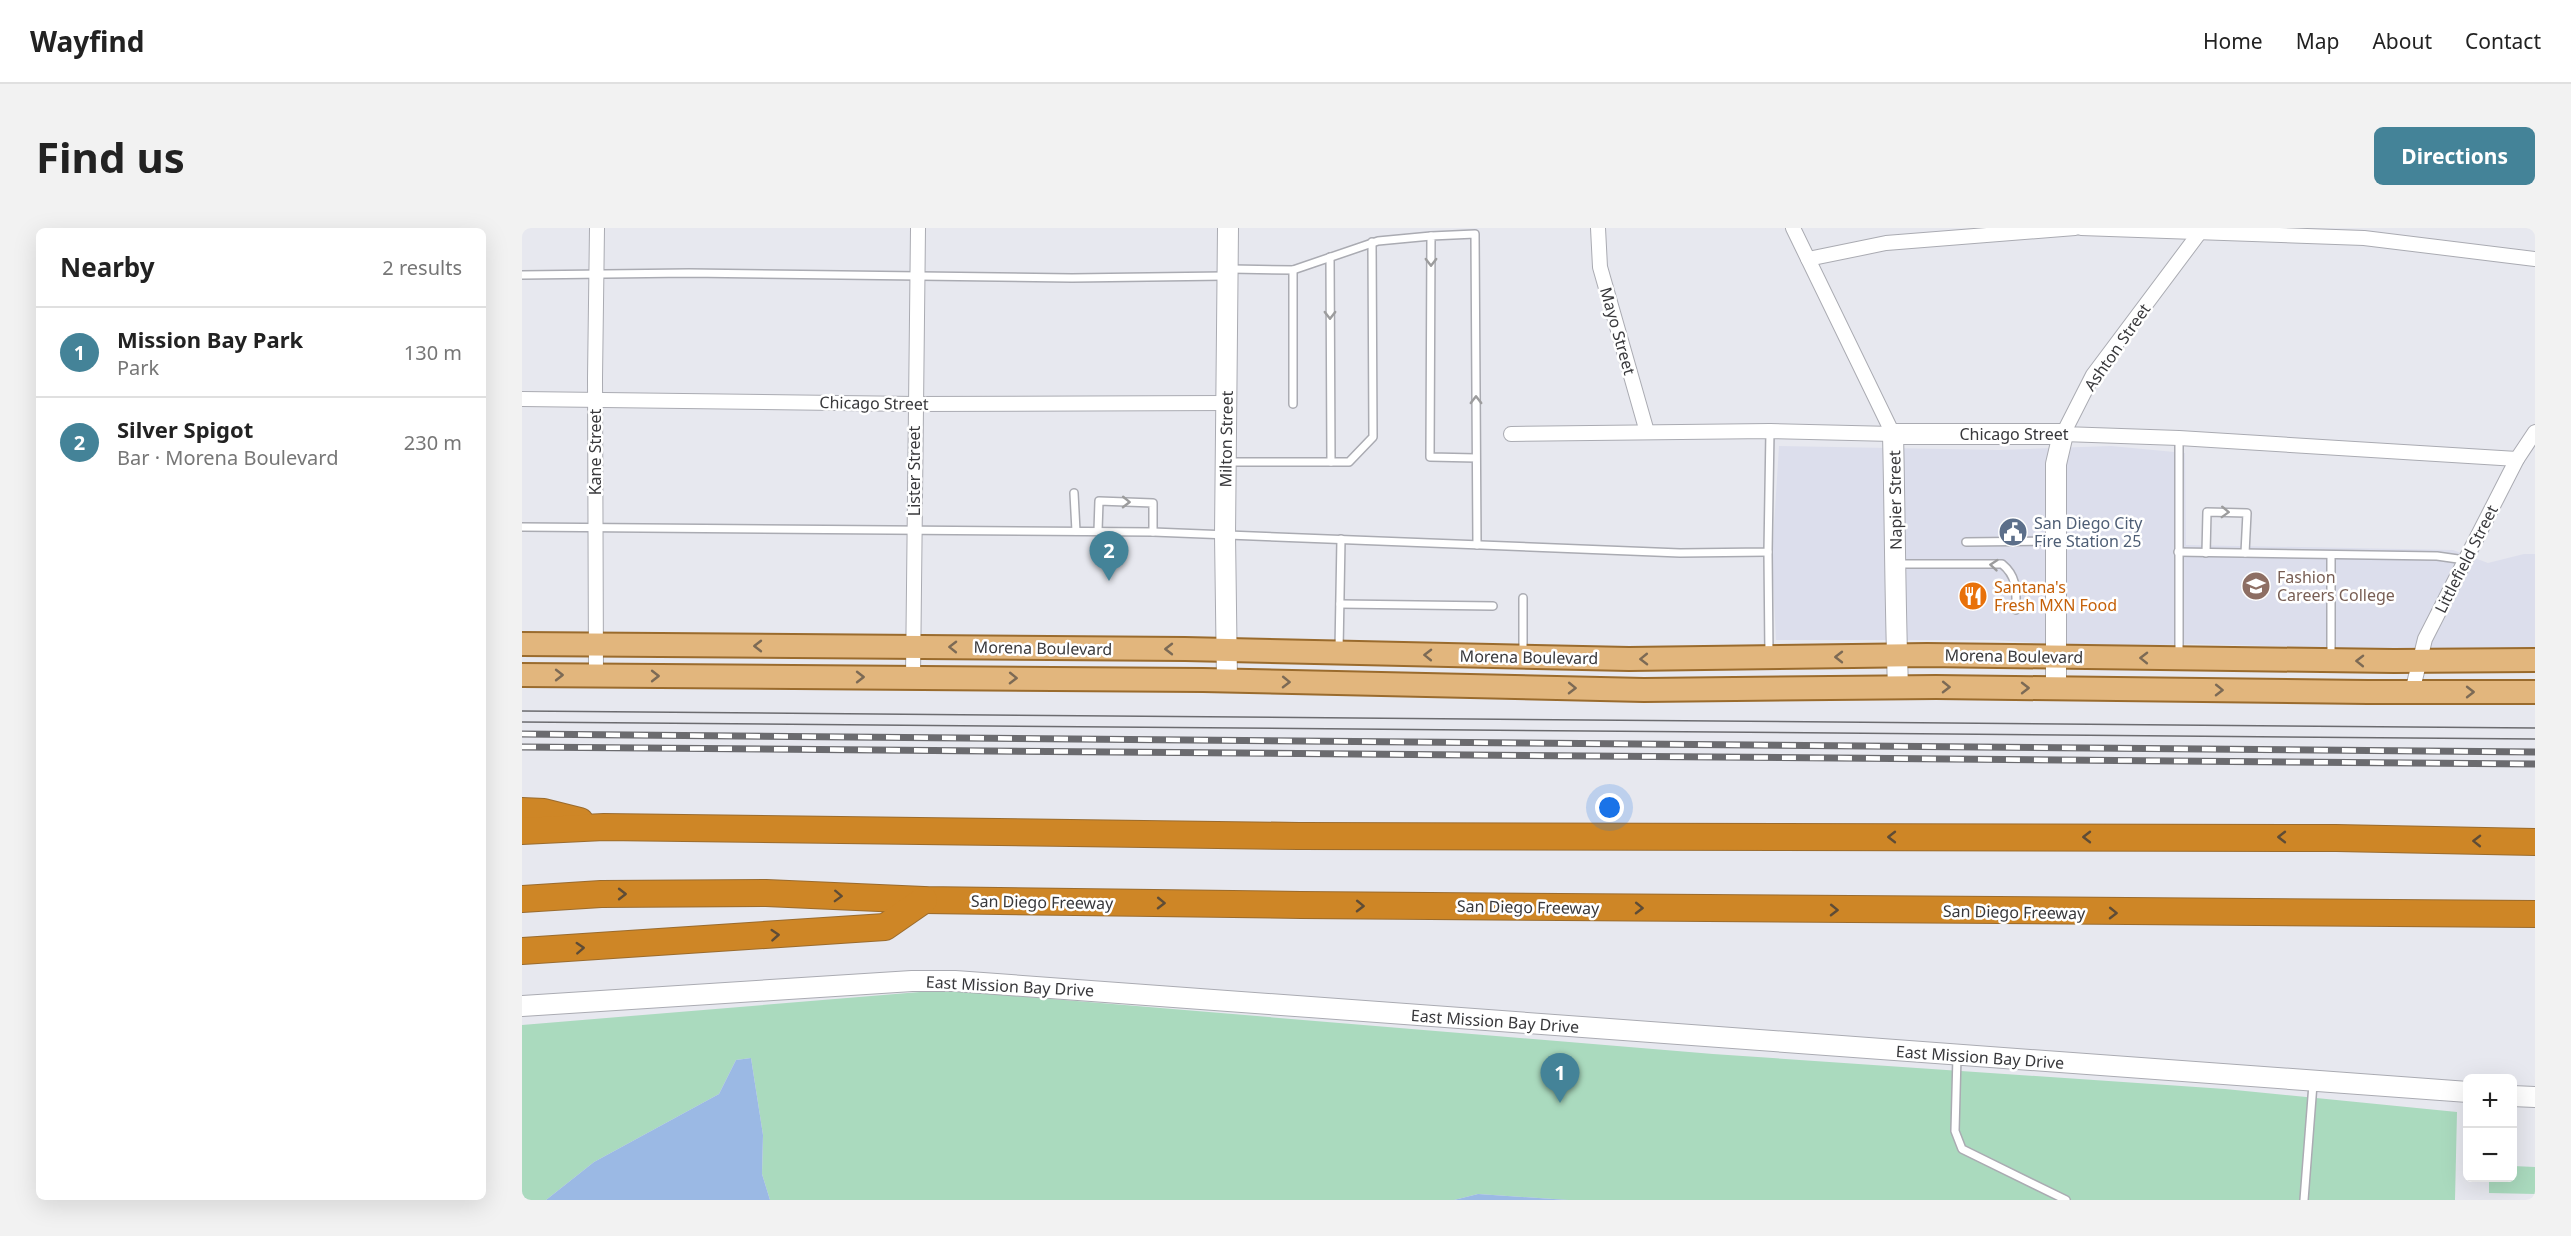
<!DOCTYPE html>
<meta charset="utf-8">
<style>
body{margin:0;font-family:"Noto Sans",sans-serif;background:#f2f2f2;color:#222}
.controls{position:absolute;right:18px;bottom:18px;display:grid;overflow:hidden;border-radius:9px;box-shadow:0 6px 24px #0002}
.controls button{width:54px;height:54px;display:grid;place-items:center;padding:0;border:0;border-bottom:2px solid #e0e0e0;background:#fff;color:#222;font:30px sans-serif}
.you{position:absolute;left:1088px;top:580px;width:21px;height:21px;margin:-15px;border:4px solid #fff;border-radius:50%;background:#1a73e8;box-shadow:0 0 0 9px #1a73e833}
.badge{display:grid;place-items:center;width:39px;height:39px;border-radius:50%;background:#448398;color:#fff;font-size:20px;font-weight:700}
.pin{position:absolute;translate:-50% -50px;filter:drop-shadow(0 2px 3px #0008)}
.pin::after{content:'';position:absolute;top:32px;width:21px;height:18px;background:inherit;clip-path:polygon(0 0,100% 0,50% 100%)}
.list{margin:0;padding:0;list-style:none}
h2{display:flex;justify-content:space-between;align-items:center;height:78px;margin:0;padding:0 24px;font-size:26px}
h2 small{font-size:20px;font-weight:400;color:#767676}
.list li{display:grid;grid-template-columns:39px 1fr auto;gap:18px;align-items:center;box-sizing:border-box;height:90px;padding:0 24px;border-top:2px solid #e0e0e0}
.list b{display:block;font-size:22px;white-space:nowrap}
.list p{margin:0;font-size:20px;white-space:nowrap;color:#767676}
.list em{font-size:20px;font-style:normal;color:#767676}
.map{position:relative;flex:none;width:2013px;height:972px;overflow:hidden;border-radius:9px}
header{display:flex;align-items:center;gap:36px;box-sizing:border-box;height:84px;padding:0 30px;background:#fff;border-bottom:2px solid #e0e0e0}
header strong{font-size:28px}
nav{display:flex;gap:33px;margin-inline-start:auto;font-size:21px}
.intro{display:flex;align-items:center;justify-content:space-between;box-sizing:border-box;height:144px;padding:0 36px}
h1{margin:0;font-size:42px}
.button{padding:15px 27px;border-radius:9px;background:#448398;color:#fff;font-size:21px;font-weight:700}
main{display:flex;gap:36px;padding:0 36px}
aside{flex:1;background:#fff;border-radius:9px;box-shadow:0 6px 24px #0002}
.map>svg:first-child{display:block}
.built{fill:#dcdeec}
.green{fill:#aadabe}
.water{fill:#9bb9e4}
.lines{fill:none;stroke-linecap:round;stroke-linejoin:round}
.lane-casing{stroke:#aaabb2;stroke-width:10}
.street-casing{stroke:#aaabb2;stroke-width:16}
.secondary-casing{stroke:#aaabb2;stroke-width:22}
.primary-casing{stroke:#9a6b2d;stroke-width:26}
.highway-casing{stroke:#9a6b2d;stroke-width:28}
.lane{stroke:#fff;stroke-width:7}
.street{stroke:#fff;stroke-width:14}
.secondary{stroke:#fff;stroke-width:20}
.primary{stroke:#e2b67d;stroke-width:22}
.highway{stroke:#ce8626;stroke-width:26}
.tram{stroke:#6b6b6f;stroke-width:1.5}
.rail-casing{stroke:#6b6b6f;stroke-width:7}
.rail{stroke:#fff;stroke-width:4.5;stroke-dasharray:14;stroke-linecap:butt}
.oneway{stroke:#9c9c9d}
.oneway2{stroke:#7c6a55}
.oneway3{stroke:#5e4c36}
.labels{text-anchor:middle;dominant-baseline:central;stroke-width:5;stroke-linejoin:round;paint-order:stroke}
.street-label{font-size:16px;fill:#38383b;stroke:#fff}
.service-label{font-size:16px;fill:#4e5e75;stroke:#fff;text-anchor:start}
.education-label{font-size:16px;fill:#785e54;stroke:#fff;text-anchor:start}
.food-label{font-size:16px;fill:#c56008;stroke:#fff;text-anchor:start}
</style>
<header>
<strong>Wayfind</strong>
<nav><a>Home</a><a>Map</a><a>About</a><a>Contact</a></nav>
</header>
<div class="intro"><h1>Find us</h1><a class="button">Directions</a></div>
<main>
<aside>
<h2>Nearby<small>2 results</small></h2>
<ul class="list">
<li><span class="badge">1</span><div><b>Mission Bay Park</b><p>Park</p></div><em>130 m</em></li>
<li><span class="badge">2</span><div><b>Silver Spigot</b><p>Bar · Morena Boulevard</p></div><em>230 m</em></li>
</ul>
</aside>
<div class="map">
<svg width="2013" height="972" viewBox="0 0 2013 972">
<rect width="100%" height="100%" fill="#e7e8ef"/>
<!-- built -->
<path class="built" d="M1257,218L1477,222L1589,218L1663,225L1664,317L1931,322L1966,335L2002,326H2013V423H1934L1672,416L1575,419L1471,412H1254L1250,330Z"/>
<!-- green -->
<g class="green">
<path d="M422,762L1191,826L1703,861L1935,884L1933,972H1046L956,966L932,972H248L240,946L241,907L229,830L214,832L197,866L72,934L24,972H0V797Z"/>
<path d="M1991,938L2013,939V966L1967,965V950H1990Z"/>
</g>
<!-- water -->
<g class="water">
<path d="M229,830L241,907L240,946L248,972H24L72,934L197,866L214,832Z"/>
<path d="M956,966L1046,972H932Z"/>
</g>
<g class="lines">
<!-- lane casing -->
<g class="lane-casing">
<g id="lane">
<path d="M808,29L809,234"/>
<path d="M709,41L771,42V176"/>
<path d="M771,42L856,13L909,8"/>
<path d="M0,47L167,45L550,50L703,48"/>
<path d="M1657,210V428"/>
<path d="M954,230L908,229L909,8L953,6L955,317"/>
<path d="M704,234H827L851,209L850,14"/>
<path d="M552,265L554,303"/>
<path d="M0,299L631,304L1158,325L1246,324L1248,203"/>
<path d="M576,303L577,273L631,275V304"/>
<path d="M1444,314L1532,313"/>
<path d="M1246,324L1247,427"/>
<path d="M1656,324L1915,328L1943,332"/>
<path d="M1684,325L1685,284L1725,285L1723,325"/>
<path d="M1809,327V430"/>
<path d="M1375,336H1480C1496,349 1494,364 1494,382"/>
<path d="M818,376L971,378"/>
<path d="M817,422L819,311"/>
<path d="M1001,426V370"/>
<path d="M1435,828L1433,903L1440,921L1544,972"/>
<path d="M1782,972L1791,856"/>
</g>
</g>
<!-- street casing -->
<g class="street-casing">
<g id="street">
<path d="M1076,0L1078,39L1125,204"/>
<path d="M1559,0L1842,10L2013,31"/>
<path d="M1681,0L1571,147L1541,206L1657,210L1995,231"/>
<path d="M1286,31L1364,15L1553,0"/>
<path d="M0,171L392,176L705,175"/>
<path d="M989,206L1248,203L1371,206L1271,0"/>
<path d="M74,447L73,150L75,0"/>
<path d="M391,449L396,0"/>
<path d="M1890,464L1903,411L1995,231L2013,204"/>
</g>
</g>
<!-- secondary casing -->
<g class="secondary-casing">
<g id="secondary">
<path d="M705,453L703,307L706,0"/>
<path d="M1376,459C1373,375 1373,290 1371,206H1541L1534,236V460"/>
<path d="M0,778L390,753H433L1946,864"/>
<path d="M1990,868L2013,869"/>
</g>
</g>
<!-- primary casing -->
<g class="primary-casing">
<g id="primary">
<path d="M0,416L663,421L1107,431L1405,427L1872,433L2013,432"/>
<path d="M0,447L681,452L1122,462L1414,459L1846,464H2013"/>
</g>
</g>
<!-- highway casing -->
<g class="highway-casing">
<g id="highway">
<path d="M0,583L22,584L58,593"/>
<path d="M0,603L82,599L777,608L1814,610L2013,614"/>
<path d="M0,671L79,666L244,665L402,672L779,677L2013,686"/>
<path d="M0,723L363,699L402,672"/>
</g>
</g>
<!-- lane -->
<use href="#lane" class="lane"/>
<!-- street -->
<use href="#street" class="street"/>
<!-- secondary -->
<use href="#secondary" class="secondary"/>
<!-- primary -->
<use href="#primary" class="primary"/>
<!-- highway -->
<use href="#highway" class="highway"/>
<!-- tram -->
<g class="tram">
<path d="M0,483L2013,500"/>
<path d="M0,494L2013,511"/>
</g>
<!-- rail casing -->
<g class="rail-casing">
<g id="rail">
<path d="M0,506L2013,524"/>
<path d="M0,519L2013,536"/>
</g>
</g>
<!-- rail -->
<use href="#rail" class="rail"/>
</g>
<!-- one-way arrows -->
<defs><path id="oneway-chevron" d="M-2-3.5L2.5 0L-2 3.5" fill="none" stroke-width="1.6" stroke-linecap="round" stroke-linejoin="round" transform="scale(1.5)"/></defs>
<g class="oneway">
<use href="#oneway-chevron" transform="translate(909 34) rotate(90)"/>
<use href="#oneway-chevron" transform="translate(808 87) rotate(90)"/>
<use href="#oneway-chevron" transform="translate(954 172) rotate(-90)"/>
<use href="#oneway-chevron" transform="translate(604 274) rotate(1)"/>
<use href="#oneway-chevron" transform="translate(1703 284) rotate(2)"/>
<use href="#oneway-chevron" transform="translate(1472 337) rotate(-175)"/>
</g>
<g class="oneway2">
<use href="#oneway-chevron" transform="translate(236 418) rotate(-180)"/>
<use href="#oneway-chevron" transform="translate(431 419) rotate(-179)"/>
<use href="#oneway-chevron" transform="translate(647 421) rotate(-180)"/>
<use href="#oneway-chevron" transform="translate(906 427) rotate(-179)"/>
<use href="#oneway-chevron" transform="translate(1317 429) rotate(180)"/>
<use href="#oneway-chevron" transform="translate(1622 430) rotate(-179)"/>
<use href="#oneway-chevron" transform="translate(1122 431) rotate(179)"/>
<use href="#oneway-chevron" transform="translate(1838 433) rotate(-179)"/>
<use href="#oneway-chevron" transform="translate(37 447)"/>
<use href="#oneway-chevron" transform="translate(133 448)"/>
<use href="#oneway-chevron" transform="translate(338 449)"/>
<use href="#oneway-chevron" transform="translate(491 450) rotate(1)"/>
<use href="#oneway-chevron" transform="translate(764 454) rotate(1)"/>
<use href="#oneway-chevron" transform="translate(1424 459) rotate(1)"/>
<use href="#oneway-chevron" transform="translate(1050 460) rotate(1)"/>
<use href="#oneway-chevron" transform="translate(1503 460)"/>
<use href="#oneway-chevron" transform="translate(1697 462) rotate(1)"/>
<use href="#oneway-chevron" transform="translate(1948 464)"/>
</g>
<g class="oneway3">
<use href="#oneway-chevron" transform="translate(1370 609) rotate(-180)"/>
<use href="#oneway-chevron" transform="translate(1565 609) rotate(-180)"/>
<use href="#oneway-chevron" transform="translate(1760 609) rotate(-180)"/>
<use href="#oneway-chevron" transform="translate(1955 613) rotate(-179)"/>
<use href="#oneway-chevron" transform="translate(100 666)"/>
<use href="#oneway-chevron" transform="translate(316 668) rotate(2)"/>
<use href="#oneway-chevron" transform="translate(639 675) rotate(1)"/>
<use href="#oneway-chevron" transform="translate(838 678) rotate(1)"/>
<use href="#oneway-chevron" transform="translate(1117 680) rotate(1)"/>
<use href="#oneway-chevron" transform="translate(1312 682) rotate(1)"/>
<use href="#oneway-chevron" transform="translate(1591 685) rotate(1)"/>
<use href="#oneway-chevron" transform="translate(253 707) rotate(-4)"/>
<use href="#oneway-chevron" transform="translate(58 720) rotate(-3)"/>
</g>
<!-- icons -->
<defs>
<g id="civic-disc" transform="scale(1.5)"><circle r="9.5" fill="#5c6f8a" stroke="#fff"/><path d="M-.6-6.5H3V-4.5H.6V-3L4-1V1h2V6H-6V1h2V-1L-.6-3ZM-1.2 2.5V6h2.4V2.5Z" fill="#fff"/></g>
<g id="school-disc" transform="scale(1.5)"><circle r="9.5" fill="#8d6e63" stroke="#fff"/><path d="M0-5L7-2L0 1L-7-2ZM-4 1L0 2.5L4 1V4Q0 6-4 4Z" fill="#fff"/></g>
<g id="restaurant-disc" transform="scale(1.5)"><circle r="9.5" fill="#e8710a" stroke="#fff"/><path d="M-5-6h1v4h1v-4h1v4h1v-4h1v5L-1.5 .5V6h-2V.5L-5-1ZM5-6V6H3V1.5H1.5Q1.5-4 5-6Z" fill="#fff"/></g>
</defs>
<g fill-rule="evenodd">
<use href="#civic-disc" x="1491" y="304"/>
<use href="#school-disc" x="1734" y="358"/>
<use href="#restaurant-disc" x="1451" y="368"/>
</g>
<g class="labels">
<!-- street labels -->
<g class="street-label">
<text transform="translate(1096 103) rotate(74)">Mayo Street</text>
<text transform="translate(1595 119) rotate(-55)">Ashton Street</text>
<text transform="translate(352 175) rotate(1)">Chicago Street</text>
<text x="1492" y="206">Chicago Street</text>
<text transform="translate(704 211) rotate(-89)">Milton Street</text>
<text transform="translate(73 224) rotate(-90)">Kane Street</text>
<text transform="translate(392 243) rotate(-90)">Lister Street</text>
<text transform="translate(1373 272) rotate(-91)">Napier Street</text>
<text transform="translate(1944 331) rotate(-63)">Littlefield Street</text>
<text transform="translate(521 420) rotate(1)">Morena Boulevard</text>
<text transform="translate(1492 428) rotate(1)">Morena Boulevard</text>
<text transform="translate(1007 429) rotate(1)">Morena Boulevard</text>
<text transform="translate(520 674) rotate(1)">San Diego Freeway</text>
<text transform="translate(1006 679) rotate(1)">San Diego Freeway</text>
<text transform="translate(1492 684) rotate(1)">San Diego Freeway</text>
<text transform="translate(488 758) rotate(3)">East Mission Bay Drive</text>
<text transform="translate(973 793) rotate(4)">East Mission Bay Drive</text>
<text transform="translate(1458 829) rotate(4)">East Mission Bay Drive</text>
</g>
<!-- service labels -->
<g class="service-label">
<text x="1512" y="295">San Diego City<tspan x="1512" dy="18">Fire Station 25</tspan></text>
</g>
<!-- education labels -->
<g class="education-label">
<text x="1755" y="349">Fashion<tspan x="1755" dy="18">Careers College</tspan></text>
</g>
<!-- food labels -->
<g class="food-label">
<text x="1472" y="359">Santana's<tspan x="1472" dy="18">Fresh MXN Food</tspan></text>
</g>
</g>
</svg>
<div class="controls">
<button>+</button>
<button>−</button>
</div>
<div class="you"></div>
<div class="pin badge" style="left:1038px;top:875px">1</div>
<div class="pin badge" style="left:587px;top:353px">2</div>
</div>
</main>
